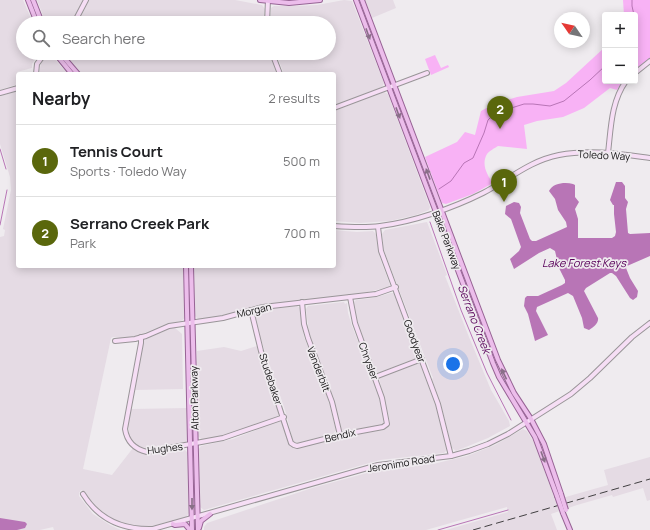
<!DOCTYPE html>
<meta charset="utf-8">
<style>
body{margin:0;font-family:Manrope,sans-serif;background:#f2f2f2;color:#202124}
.controls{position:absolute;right:12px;top:12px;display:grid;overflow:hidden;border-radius:4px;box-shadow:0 2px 10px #0003}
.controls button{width:36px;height:36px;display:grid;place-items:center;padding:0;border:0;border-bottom:1px solid #e0e0e0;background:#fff;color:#202124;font:20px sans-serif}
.compass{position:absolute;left:554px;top:12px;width:36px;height:36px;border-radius:50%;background:#fff;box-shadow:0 2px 10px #0003;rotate:304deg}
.you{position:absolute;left:453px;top:364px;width:14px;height:14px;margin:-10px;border:3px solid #fff;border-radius:50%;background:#1a73e8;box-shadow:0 0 0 6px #1a73e833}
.badge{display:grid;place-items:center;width:26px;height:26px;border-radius:50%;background:#5a670c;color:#fff;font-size:13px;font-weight:700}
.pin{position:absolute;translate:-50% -33px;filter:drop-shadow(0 1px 2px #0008)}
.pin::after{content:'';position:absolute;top:21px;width:14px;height:12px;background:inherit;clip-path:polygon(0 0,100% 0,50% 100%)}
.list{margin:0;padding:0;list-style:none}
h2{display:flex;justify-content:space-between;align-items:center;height:52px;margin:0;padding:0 16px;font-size:17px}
h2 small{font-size:13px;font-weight:400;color:#757577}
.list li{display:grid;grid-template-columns:26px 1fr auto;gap:12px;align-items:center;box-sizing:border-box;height:72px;padding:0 16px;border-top:1px solid #e0e0e0}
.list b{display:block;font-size:15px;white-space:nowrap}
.list p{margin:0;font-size:13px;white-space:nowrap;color:#757577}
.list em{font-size:13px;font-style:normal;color:#757577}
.icon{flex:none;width:22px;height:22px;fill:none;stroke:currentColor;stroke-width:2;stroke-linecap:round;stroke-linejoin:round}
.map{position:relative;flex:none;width:650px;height:530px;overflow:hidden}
.search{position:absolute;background:#fff;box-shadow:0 2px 10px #0003;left:16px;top:16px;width:320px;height:44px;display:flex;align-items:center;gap:10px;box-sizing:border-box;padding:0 14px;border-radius:22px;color:#757577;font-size:15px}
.panel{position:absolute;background:#fff;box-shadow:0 2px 10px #0003;left:16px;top:72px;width:320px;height:196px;border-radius:4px}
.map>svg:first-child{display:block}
.built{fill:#e5dbe4}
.green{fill:#f8b2f5}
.water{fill:#b875b6}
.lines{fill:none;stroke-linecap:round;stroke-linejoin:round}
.stream{stroke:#b875b6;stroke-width:1}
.secondary-casing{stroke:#999598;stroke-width:6}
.primary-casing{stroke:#976495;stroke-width:6}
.secondary{stroke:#f6def5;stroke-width:4}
.primary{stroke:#ecbdeb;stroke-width:4}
.rail{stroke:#413f41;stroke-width:1;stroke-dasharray:8 4;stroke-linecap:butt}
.primary-bridge-casing{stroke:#976495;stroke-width:6;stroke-linecap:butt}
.primary-bridge{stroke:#ecbdeb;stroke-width:4}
.oneway{fill:#896f88}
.labels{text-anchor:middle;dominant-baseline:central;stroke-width:3.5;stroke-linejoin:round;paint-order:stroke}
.street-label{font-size:10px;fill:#100f10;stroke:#efebef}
.water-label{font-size:11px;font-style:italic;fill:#580059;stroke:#efebef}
</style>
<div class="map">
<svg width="650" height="530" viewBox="0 0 650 530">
<rect width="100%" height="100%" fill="#efebef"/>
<!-- built -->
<g class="built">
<path d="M0,0H23L33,23H23V53H39L32,64V68L17,72L18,84L0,90Z"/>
<path d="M37,0H84L72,23H46Z"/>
<path d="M89,0H235L262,5L265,9L263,20L253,23H78Z"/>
<path d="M344,0L352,1L384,83L382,87L334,106V74H284L276,53H329V23H270L271,11V8L274,6H295L317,5Z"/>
<path d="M365,0H393L396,8L372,18Z"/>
<path d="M64,53H269L277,74H82Z"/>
<path d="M47,54L52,56L68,74H39L41,63Z"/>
<path d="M18,91V266H183L185,318L181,321L164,325L137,336L121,338L113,337L111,338L83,469L112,475L133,448L144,454L151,455L185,450L188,453L189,513L186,517L152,526L135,527L115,521L98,511L89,500L85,492L81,490L79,493V496L93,514L110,525L121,530H54L53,527L40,530H0V237L4,236L5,230L3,229L11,190L10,177L0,144V96Z"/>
<path d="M384,92L388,94L430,207L429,210L416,215L390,221L360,223L334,221V111Z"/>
<path d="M427,222L438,251L447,275L445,276L469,337L491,390L509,421L510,426L488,438L456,451L451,447L443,413L432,379L433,378L383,248L382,234L385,230Z"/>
<path d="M334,230L357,232L373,231L376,234L380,258L390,285L389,287L364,293L266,305L219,316L199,320L195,316L194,266H334Z"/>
<path d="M391,293H394L395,295L418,356L416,358L378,373L375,371L357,321L353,303L356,300L373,298Z"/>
<path d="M344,302L345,304L347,303L348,313L352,326L379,396L384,421L383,425L344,431L341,430L333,400L309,333L306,309L308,306Z"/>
<path d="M297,306L300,308L304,337L327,396L336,430L334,433L297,443L293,441L285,410L260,337L255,313L256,312L277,308Z"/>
<path d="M171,328H175L182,334L183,389L135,390L144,340Z"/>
<path d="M257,346L279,413L278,416L231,434L202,440L198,436L197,351L224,347L241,351Z"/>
<path d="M419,363L421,364L438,411L447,450L444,453L380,460L204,510L200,507L198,450L201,446L233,439L279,421L282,422L289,445L296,448L347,436L384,430L388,426L390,422L379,378Z"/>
<path d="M187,408V440L185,443L149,449L138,446L130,437L128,426L131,409Z"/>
<path d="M523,429L527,431L535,444L555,500L608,485L604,470L650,457V500L647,501L643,488L613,497L612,495L577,505L551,514L557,530H446L508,512L507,507L426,530H204V527L207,523L312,488L374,471L433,464L467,456L495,445Z"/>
</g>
<!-- green -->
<g class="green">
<path d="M623,0H650V58L635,70V15H624Z"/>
<path d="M605,47V81H623L617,90L610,88L584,108L563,117L537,121L524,125L527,149L498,146C495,148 489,151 487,154C481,164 487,175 493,183L473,194L446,204L442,203L425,157L457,142L465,132L475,135L481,111L494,104L517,97L554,91L566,83Z"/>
<path d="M435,55L441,68L448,65L449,67L431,75L425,59Z"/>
</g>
<!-- water -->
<g class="water">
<path d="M616,182H622L625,186V198L628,202L626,209L628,233L630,234L650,233V256L627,266L626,268L630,278L638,291L637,297L633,300L630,298L616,276L612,273H610L586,288L584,291L598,318C599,323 593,328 589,330L584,328L582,318L573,296L568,293L537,307L536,311L548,335L535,341L528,314L524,306L525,298L527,296H538L562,285L565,283V280L559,268L555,251L550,248L539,253L514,269L510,259L519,251L521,247L511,219L505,214L506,206L514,202L519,203L521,207L520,213L530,239L532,241H536L567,227L566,222L558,210L555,199L549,191C553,183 565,182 573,184L575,185V197L579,202L575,209L578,219V238H612L615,236L616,232L614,214V205H613L610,200Z"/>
<path d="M0,518L25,522L27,524L25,528L17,530H0Z"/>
</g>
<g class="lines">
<!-- stream -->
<g class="stream">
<path d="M632,0V6L634,15"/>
<path d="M635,24V28"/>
<path d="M0,149L6,169"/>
<path d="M439,189L451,181L464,163L473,158L484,133L488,120L490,118L505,110L524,104H533L550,106L564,101L590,80L605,66"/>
<path d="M430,222L461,310L487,373L511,420"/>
<path d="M0,225L7,190"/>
<path d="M438,530L508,510"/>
</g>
<!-- secondary casing -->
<g class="secondary-casing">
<g id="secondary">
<path d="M74,23L86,0"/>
<path d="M267,23L268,0"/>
<path d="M272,53L280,74"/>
<path d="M635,73L650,61"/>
<path d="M36,74L37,64L45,53"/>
<path d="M0,93L18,88"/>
<path d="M334,108L427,73"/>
<path d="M608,153C611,128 611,102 626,81"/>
<path d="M334,226C349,227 364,228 380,226C413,222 453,208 483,193C510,179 529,161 559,155C590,149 620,154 650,158"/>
<path d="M378,227L381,251L438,404L451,456"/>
<path d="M302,302L304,324L308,338L332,402L340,435"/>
<path d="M251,310L261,351L291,443L294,445L297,446L340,435L383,427L387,424L382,398L355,323L350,297"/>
<path d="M141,337V343L125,429C127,442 134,449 147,452L223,438L284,417"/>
<path d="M115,341L135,339L146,336L169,326L223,318L263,307L376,294L396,287"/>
<path d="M375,377L422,359"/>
<path d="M83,494C99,520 124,530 153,529L378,465L451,456L469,451L488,444L508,434L571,394L590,378L632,337L650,323"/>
</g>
</g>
<!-- primary casing -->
<g class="primary-casing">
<g id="primary">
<path d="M28,0L37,23"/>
<path d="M33,0L42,23"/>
<path d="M260,0L289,3L320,0"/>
<path d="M356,0L493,363L499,377L535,437L557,496"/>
<path d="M362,0L498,360L514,393L531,419L544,444L561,494"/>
<path d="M55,53L72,74"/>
<path d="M60,53L78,74"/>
<path d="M186,266L192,530"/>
<path d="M191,266L198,530"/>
<path d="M563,513L570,530"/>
<path d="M173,524L175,525L185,524L190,530"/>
<path d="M199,528L201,521L210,514"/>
</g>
</g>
<!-- secondary -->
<use href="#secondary" class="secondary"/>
<!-- primary -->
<use href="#primary" class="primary"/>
<!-- rail -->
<path class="rail" d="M473,530L650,479"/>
<!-- primary-bridge casing -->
<g class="primary-bridge-casing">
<g id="primary-bridge">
<path d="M561,494L566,510"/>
<path d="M557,496L563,513"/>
</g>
</g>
<!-- primary-bridge -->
<use href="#primary-bridge" class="primary-bridge"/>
</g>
<!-- one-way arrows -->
<defs><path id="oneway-solid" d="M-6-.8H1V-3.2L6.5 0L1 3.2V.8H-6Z"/></defs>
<g class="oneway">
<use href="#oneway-solid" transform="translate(368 34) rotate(70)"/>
<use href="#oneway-solid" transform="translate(398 113) rotate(70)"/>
<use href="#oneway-solid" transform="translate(428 174) rotate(-110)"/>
<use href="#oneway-solid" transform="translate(504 374) rotate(-115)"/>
<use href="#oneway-solid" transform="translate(543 457) rotate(70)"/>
<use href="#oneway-solid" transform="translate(192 504) rotate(90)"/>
</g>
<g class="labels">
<!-- street labels -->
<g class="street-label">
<text transform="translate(604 155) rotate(3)">Toledo Way</text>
<text transform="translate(447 240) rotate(69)">Bake Parkway</text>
<text transform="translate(254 310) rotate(-13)">Morgan</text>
<text transform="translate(415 341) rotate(70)">Goodyear</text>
<text transform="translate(369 361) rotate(70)">Chrysler</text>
<text transform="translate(319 369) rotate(69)">Vanderbilt</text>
<text transform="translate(271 379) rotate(72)">Studebaker</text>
<text transform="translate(194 398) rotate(-91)">Alton Parkway</text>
<text transform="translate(340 435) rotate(-13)">Bendix</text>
<text transform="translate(165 448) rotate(-7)">Hughes</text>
<text transform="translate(401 463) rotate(-9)">Jeronimo Road</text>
</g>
<!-- water labels -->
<g class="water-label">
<text x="584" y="262">Lake Forest Keys</text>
<text transform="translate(475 319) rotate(69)">Serrano Creek</text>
</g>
</g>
</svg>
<div class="controls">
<button>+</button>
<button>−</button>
</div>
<svg class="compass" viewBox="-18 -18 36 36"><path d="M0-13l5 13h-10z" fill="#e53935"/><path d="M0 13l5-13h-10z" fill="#757577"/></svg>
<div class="you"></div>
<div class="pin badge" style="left:504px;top:202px">1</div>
<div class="pin badge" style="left:500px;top:129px">2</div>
<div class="search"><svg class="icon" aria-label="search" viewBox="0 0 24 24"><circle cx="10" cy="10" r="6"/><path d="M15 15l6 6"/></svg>Search here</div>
<section class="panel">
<h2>Nearby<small>2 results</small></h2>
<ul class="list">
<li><span class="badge">1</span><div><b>Tennis Court</b><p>Sports · Toledo Way</p></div><em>500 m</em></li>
<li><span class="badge">2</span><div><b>Serrano Creek Park</b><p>Park</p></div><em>700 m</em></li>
</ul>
</section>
</div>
